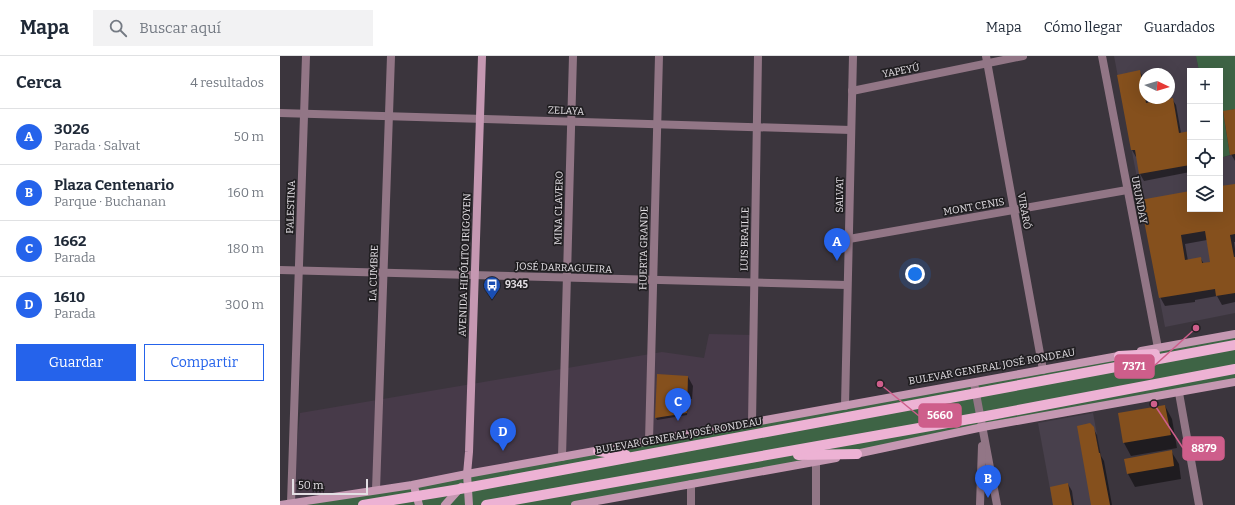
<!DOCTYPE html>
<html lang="es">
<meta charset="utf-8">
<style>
body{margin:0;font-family:Bitter,serif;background:#f2f2f3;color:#1f2937}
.controls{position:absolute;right:12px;top:12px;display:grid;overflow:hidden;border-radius:0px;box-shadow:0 4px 16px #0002}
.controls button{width:36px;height:36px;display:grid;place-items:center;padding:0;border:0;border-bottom:1px solid #e0e1e3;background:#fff;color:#1f2937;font:20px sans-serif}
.compass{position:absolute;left:859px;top:12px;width:36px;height:36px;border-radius:50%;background:#fff;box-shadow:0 4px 16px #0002;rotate:94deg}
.scale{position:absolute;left:12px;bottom:10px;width:76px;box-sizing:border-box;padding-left:4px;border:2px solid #e3dfe4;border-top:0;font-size:11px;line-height:14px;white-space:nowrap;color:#e3dfe4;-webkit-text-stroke:3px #201e21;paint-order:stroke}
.you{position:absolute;left:635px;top:218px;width:14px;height:14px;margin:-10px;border:3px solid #fff;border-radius:50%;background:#1a73e8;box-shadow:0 0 0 6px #1a73e833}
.badge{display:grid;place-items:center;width:26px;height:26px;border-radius:50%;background:#2563eb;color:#fff;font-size:13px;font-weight:700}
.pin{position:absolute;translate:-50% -33px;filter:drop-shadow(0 1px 2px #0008)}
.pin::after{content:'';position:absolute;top:21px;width:14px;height:12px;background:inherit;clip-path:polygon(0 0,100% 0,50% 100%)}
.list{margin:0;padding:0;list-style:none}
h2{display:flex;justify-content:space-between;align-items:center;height:52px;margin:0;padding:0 16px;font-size:17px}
h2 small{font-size:13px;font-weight:400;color:#747a83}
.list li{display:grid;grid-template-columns:26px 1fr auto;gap:12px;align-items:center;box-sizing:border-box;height:56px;padding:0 16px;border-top:1px solid #e0e1e3}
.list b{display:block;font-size:15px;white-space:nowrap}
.list p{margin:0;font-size:13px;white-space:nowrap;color:#747a83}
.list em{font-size:13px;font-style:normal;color:#747a83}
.actions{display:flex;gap:8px;padding:12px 16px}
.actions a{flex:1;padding:9px 0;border:1px solid #2563eb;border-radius:0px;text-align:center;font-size:14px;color:#2563eb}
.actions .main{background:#2563eb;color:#fff}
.icon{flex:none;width:22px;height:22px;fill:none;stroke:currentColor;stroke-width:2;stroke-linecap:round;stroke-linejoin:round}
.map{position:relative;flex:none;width:955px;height:449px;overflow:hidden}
header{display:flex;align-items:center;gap:24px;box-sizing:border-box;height:56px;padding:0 20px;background:#fff;border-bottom:1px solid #e0e1e3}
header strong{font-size:19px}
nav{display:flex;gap:22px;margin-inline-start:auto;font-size:14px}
.search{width:280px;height:36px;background:#f2f2f3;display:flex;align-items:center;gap:10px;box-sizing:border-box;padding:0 14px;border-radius:0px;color:#747a83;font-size:15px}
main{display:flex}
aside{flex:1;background:#fff}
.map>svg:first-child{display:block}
.commercial{fill:#473a49}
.built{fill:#48404c;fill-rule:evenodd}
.green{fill:#3e6445}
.shadow{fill:#0007;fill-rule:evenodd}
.building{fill:#85501d;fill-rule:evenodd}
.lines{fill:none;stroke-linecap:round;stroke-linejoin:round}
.street{stroke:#927686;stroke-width:8}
.secondary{stroke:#c598b2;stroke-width:8}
.primary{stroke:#edb2d4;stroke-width:10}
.labels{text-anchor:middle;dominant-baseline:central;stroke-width:3.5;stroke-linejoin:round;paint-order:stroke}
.street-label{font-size:10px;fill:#e3dfe4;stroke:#201e21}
.poi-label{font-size:10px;font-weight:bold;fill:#e3dfe4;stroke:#201e21;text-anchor:start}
.leader{fill:none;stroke:#ce5e8b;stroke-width:1.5}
.callout-dot{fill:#ce5e8b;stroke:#201e21;stroke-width:1.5}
.callout{fill:#ce5e8b;stroke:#ce5e8b;stroke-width:1.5}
.callout-label{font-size:11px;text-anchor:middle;font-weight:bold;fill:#fff}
</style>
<header>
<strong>Mapa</strong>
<div class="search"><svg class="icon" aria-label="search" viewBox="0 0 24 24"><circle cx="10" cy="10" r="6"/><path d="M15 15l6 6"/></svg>Buscar aquí</div>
<nav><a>Mapa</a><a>Cómo llegar</a><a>Guardados</a></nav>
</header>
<main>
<aside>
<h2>Cerca<small>4 resultados</small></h2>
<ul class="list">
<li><span class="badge">A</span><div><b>3026</b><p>Parada · Salvat</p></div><em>50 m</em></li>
<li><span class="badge">B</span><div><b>Plaza Centenario</b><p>Parque · Buchanan</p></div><em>160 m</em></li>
<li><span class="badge">C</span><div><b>1662</b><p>Parada</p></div><em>180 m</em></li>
<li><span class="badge">D</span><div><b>1610</b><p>Parada</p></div><em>300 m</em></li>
</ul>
<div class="actions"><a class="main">Guardar</a><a>Compartir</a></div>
</aside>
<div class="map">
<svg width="955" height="449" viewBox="0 0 955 449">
<rect width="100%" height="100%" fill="#3b353d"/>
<!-- commercial -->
<path class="commercial" d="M429,278L473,279V417L11,447L20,357L382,296L424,302Z"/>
<!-- built -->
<g class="built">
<path d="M834,0H916L919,15H910V153H940V102L955,98V257L885,271ZM865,18H889V42H865Z"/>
<path d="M813,357L830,449H773L758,367Z"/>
</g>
<!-- green -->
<g class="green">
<path d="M916,0H955V53L943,56L950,99L940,102V15H919Z"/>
<path d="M955,278V326L295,449H0Z"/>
</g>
<!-- shadow -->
<g class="shadow">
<path d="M860,16L864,22L865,42H867L868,47L892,43L896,49L901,77L910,76V116L864,125L860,118L857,100L856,101L852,94Z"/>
<path d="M955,54V105L951,98Z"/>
<path d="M955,129V186H954L955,193V246L942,249L937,240L915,244V246L885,250L880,241L910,136V153H940V131ZM927,184L931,206L924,208L921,203L908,205L905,188Z"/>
<path d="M408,321L413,330L412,343H408L407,359L377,364L376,362Z"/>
<path d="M885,350L892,363L897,392L851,400L844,387L839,358Z"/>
<path d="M813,372L817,379L821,400L824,405L832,449H812Z"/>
<path d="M891,395L899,408L901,423L855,431L848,418L846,404Z"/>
<path d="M788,428L792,435L794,449H774Z"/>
</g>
<!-- building -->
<g class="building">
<path d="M860,14L866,47L893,42L899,77L910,75V109L859,118L855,94H851L837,19Z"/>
<path d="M955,53V98L950,99L943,55Z"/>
<path d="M955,128V178L950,179L954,201H955V237L936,240L935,233L879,242L860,144L910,135V153H940V130ZM925,175L930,206L922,207L921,201L905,204L901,179Z"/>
<path d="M377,318L408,320L407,357L375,362Z"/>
<path d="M885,349L891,379L843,387L838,357Z"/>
<path d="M810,367L814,371L819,397H820L830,449H811L797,370Z"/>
<path d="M892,394L894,410L847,418L844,403Z"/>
<path d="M788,427L792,449H773L770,431Z"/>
</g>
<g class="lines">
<!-- street -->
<g class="street">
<path d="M706,0L763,314"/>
<path d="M822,0L878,292"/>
<path d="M572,35L743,0"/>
<path d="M0,57L571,74"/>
<path d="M569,183L847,134"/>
<path d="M0,214L567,229"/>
<path d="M694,327L717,449"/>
<path d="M899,337L919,449"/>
<path d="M565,350L573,0"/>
<path d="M472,367L478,0"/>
<path d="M369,385L379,0"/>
<path d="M282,401L293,0"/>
<path d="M96,434L111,0"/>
<path d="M11,447L26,0"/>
<path d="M411,449V428"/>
<path d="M536,449V405"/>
<path d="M700,449L702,390"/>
</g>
<!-- secondary -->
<g class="secondary">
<path d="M861,295L955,278"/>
<path d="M571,399L703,371L955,326"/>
<path d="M135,434L139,449"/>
<path d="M0,449L132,429L187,418L844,299"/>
<path d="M165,449L181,431"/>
<path d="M189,449L187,418L189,396L202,0"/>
<path d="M295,449L556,402"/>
</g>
<!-- primary -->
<g class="primary">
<path d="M839,300L875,298"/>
<path d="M318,395L346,399"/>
<path d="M518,399L577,398"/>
<path d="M83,449L180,433L955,289"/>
<path d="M206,449L701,361L955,313"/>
</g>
</g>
<!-- icons -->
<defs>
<g id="bus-pin" transform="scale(0.9)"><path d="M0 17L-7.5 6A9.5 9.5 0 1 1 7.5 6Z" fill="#1a4fb4" stroke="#201e21"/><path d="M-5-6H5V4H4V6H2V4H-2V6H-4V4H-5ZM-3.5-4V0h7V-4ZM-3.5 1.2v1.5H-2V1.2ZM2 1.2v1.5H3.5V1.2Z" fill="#fff"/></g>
</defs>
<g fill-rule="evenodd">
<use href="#bus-pin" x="212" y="229"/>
</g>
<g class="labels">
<!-- street labels -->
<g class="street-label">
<text transform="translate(621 15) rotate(-11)">YAPEYÚ</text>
<text transform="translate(286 55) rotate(2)">ZELAYA</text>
<text transform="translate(560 139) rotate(-89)">SALVAT</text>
<text transform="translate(859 144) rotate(79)">URUNDAY</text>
<text transform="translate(11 151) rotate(-88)">PALESTINA</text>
<text transform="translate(694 151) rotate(-10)">MONT CENIS</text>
<text transform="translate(279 152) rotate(-89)">MINA CLAVERO</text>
<text transform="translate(744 155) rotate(80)">VIRARÓ</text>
<text transform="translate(465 183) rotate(-89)">LUIS BRAILLE</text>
<text transform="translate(364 192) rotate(-89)">HUERTA GRANDE</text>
<text transform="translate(185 209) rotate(-88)">AVENIDA HIPÓLITO IRIGOYEN</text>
<text transform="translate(284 212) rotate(2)">JOSÉ DARRAGUEIRA</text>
<text transform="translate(94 217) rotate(-88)">LA CUMBRE</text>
<text transform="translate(712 311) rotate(-10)">BULEVAR GENERAL JOSÉ RONDEAU</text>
<text transform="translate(399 380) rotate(-10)">BULEVAR GENERAL JOSÉ RONDEAU</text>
</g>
<!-- poi labels -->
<g class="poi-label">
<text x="225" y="229">9345</text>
</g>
</g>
<!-- callouts -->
<path class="leader" d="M916 272L874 310M600 328L639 360M874 348L903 392"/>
<g class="callout-dot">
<circle cx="916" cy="272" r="4"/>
<circle cx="600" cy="328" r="4"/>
<circle cx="874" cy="348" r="4"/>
</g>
<g class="callout">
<rect x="835" y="299" width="39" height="23" rx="4"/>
<rect x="639" y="348" width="42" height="23" rx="4"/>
<rect x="903" y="381" width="41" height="23" rx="4"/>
</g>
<g class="callout-label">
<text x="854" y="314">7371</text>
<text x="660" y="363">5660</text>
<text x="924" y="396">8879</text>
</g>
</svg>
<div class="controls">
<button>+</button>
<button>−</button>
<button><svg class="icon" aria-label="locate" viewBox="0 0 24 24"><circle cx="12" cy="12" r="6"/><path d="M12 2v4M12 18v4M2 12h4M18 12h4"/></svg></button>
<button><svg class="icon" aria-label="layers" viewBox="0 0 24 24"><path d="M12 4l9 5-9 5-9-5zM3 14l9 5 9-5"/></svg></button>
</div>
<svg class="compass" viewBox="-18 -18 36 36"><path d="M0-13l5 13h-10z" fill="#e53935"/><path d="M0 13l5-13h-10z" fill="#747a83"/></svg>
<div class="scale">50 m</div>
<div class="you"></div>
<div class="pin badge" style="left:557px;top:205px">A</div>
<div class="pin badge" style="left:708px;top:442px">B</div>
<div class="pin badge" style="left:398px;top:365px">C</div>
<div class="pin badge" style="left:223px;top:395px">D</div>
</div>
</main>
